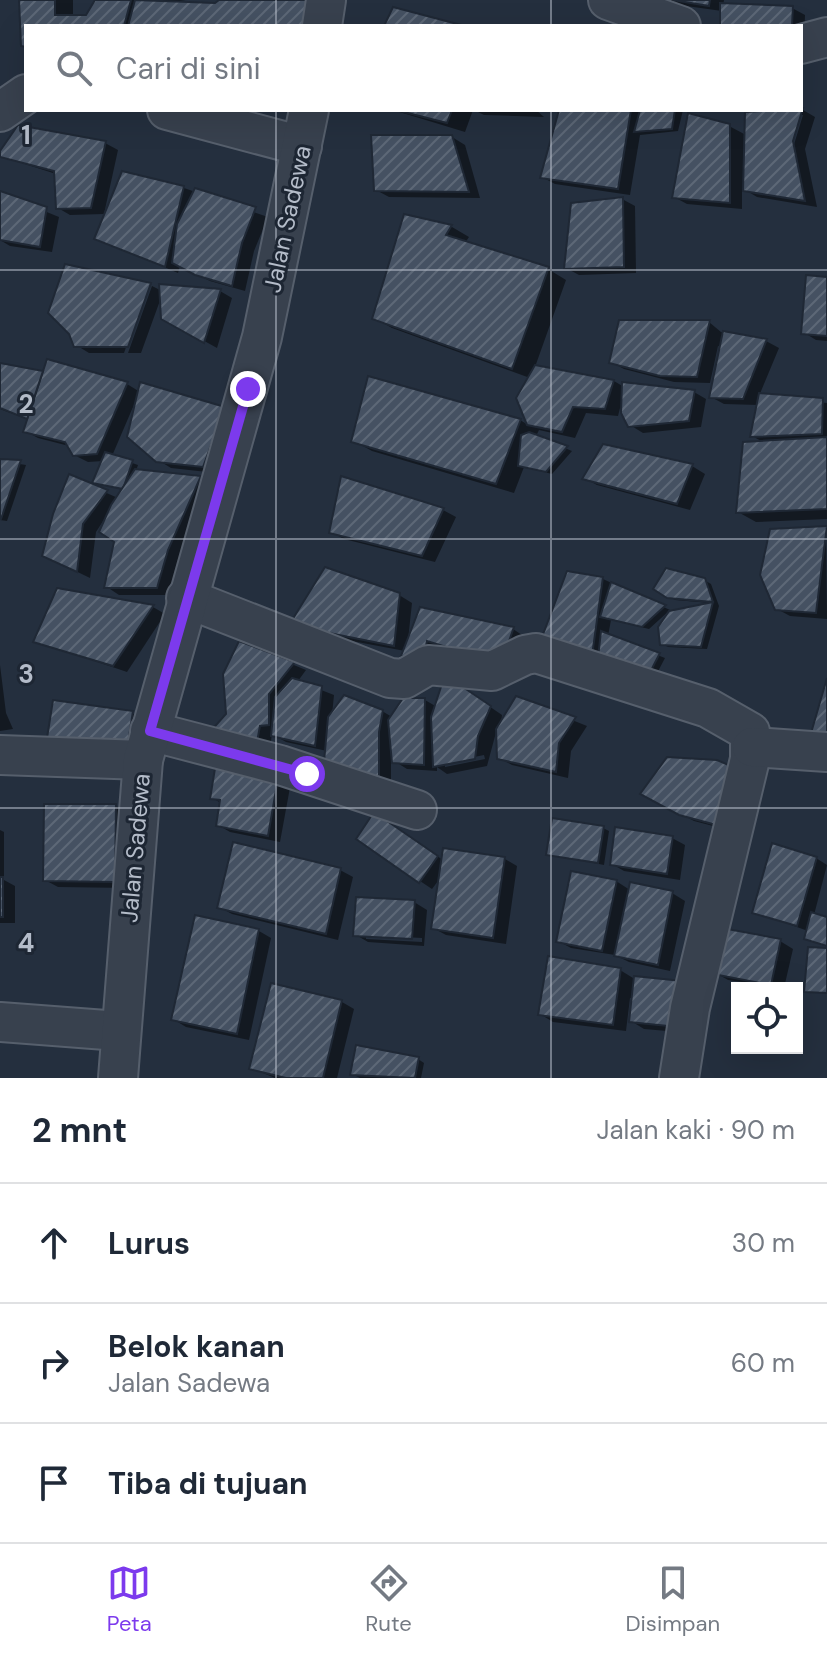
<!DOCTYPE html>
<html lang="id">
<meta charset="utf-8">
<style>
body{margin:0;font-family:"DM Sans",sans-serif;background:#f2f2f3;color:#1f2937}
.controls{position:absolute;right:24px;bottom:24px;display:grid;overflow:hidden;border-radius:0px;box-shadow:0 8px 32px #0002}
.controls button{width:72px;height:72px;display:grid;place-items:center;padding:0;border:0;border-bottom:2px solid #e0e1e3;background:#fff;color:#1f2937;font:40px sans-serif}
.stop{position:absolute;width:24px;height:24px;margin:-18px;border:6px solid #7c3aed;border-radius:50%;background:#fff}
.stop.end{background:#7c3aed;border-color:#fff;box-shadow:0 2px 8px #0008}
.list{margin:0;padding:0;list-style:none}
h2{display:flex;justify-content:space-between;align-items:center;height:104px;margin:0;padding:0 32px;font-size:34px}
h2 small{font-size:26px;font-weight:400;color:#747a83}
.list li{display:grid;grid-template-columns:52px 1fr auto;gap:24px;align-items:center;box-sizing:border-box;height:120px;padding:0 32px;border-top:2px solid #e0e1e3}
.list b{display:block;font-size:30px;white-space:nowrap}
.list p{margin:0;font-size:26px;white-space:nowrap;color:#747a83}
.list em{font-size:26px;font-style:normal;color:#747a83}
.icon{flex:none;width:44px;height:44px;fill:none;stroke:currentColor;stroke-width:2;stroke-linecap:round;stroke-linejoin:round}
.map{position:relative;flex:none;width:827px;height:1078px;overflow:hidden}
.search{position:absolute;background:#fff;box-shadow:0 8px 32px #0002;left:24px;right:24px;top:24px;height:88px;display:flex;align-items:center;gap:20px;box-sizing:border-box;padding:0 28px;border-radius:0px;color:#747a83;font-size:30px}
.sheet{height:464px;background:#fff}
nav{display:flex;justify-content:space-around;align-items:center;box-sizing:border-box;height:112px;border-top:2px solid #e0e1e3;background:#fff;font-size:22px;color:#747a83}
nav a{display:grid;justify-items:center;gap:4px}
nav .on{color:#7c3aed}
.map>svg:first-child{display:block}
.shadow{fill:#0007;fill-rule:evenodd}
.building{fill:url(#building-hatch);stroke:#1f2835;stroke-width:2}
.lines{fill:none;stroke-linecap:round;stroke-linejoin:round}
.street-casing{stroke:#565f6c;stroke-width:42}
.street{stroke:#38414e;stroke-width:38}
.route{stroke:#7c3aed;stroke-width:10}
.grid{fill:none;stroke:#b4bcc9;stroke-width:2;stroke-opacity:0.55}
.labels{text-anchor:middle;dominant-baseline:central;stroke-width:6;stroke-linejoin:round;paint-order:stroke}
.street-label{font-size:24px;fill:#b4bcc9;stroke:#1d2633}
.grid-label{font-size:26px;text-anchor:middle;font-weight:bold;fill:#b4bcc9;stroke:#1d2633;stroke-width:6;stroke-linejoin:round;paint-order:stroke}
</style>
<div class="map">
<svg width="827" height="1078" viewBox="0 0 827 1078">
<defs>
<pattern id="building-hatch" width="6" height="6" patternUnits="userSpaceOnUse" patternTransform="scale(2)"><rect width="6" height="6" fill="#455162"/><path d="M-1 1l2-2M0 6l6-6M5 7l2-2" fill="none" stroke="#5d6877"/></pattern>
</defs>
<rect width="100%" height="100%" fill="#242f3e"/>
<!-- shadow -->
<g class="shadow">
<path d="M22,0H73V17H87L98,0H180L215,6L219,0L323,26H26V46Z"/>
<path d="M670,0H724L723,6L792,8L805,15L804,43L801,26H722V11L679,5Z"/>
<path d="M393,110H473L465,132Z"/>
<path d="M474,110H536L544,117L484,115Z"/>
<path d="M561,110H683L678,131L640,135L630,195L555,184L542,177Z"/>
<path d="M803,110L815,117L805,149L817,207L757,197L742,188V209L687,204L674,197L729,126L746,135L747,114ZM799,115H803L792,151L789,150Z"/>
<path d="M452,137L465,145L480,198L389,197L376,190Z"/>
<path d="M105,143L118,150L104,214L70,215L58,208L56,174L0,156Z"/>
<path d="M184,188L268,217L254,251L245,291L210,281L180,266L178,273L96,238Z"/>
<path d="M0,193L59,217L52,252L10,246L0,240Z"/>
<path d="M622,199L635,206L636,273L579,275L566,268Z"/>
<path d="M406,216L452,227L469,237L465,243L548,269L566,280L535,367L614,381L624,387L694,392L706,399L701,427L643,433L630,425L620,408L618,416L586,413L575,438L539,430L536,436L572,451L552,474L524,467L514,493L372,451L354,441L520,420L530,426L518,398L530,378L392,328L374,318Z"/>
<path d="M66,266L152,285H148L124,353H89L76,345L70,333L50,313Z"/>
<path d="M827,279V341L816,340L803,332Z"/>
<path d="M152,286L162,291H220L232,298L217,348L163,318L162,295L141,353H128Z"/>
<path d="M709,322L721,332L766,341L779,348L759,396L827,403V519L756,522L738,512L765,443L752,436L758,405L724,404L711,397L722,347L718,346L710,383L674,382L624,369L611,362Z"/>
<path d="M48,361L127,384L140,392L225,409L216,473L171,468L158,460L136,400L112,456L138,465L136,471L200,478L213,485L180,558L170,595H119L107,587L116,541L105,518L96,532L90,578L57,562L70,477L118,498L123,490L94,482L103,461L88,462L74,455L69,446L38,438L25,431L29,420L0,409V365L44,373Z"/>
<path d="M604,446L692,466L705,474L690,510L597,485L584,478Z"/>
<path d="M0,461L26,465L7,521L0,520Z"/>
<path d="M443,510L456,517L435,562L344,539L331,532Z"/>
<path d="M826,528L827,619L790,616L777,609Z"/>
<path d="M603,579L670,610L649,629L611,620L608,636L665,658L654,679L554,651Z"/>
<path d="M704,580L711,584L719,606L707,649L668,647L662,644L711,603L675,600L656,589Z"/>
<path d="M58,590L153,607L165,614L127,672L36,641Z"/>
<path d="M399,595L412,603L408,640L513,629L525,637L514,670L440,647L436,666L405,651L304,632Z"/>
<path d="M240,643L306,670L298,681L334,695L332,715L382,711L392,717L425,700L437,707L458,685L502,715L501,724L517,698L587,726L571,751L568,778L512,765L499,758L498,725L487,766L447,774L437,767V771L407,769L391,759V786L327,751L286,742L272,734L270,748L224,740ZM484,755L485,759L445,767V763Z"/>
<path d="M0,665L6,713L13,729L0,731Z"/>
<path d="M132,713L145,720L140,756L62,744Z"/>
<path d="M278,775L291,782L280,842L230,832L218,825L221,803L212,798Z"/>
<path d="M655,800L736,832L694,821Z"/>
<path d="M116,806L128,814V888L58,887L45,880Z"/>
<path d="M387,822L443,860L505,859L517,866L506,944L446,935L433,928L441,877L432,889L420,881Z"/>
<path d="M603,828L609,831L604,865L548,854Z"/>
<path d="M0,830L4,832V880L15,886V923H0Z"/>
<path d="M672,838L685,845L680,880L624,871L612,864Z"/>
<path d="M816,858L827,865L814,915L827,919V946L806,938L808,931L755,912Z"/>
<path d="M340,870L353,877L338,940L232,914L219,907Z"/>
<path d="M616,881L630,890L672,893L685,901L670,971L629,962L615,955L571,948L558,941Z"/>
<path d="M414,902L427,910L424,946L368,942L356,935ZM366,935L422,938V942L366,939Z"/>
<path d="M196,917L259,931L271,938L249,1040L186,1027L173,1019Z"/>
<path d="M780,941L793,949L784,988L728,980L716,973Z"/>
<path d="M620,970L633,978L681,983L690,1033L644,1029L631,1021L634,998H630L626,1031L553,1022L540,1014Z"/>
<path d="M272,985L342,1002L354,1009L337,1078H275L251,1068Z"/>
<path d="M418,1059L424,1063L421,1078H360L352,1074Z"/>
</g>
<!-- building -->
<g class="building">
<path d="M19,0H55V15H86L95,0H131L124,26H26V47L21,46Z"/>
<path d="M135,0L215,3L219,0H309L305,12L307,26H128Z"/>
<path d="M673,0H710L709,6Z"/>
<path d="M720,3L793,6L792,26H720Z"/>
<path d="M393,7L465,26H384Z"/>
<path d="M803,108L793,141L805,201L743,191L745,112Z"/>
<path d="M396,110H452L447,123Z"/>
<path d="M559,110H631L618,189L540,178Z"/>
<path d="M640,110H675L672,129L634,132Z"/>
<path d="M688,113L730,124V203L672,198Z"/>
<path d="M18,125L106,141L91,208L56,209L54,171L0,157V151Z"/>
<path d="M371,135H452L469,192L374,191Z"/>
<path d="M122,171L184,186L165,267L94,239Z"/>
<path d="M195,188L256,207L242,243L232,286L195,275L172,263L177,224Z"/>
<path d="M0,191L47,207L40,247L0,240Z"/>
<path d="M623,197L624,267L564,269L571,203Z"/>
<path d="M404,214L452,225L446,235L549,267L512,369L372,319Z"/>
<path d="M65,264L151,283L128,347H74L69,334L48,313Z"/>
<path d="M806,275L827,277V336L801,334Z"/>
<path d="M159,284L221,289L204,343L161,319Z"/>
<path d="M619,320H710L697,377L660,376L609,363Z"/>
<path d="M723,331L767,339L743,399L709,398Z"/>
<path d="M47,359L128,382L97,454L73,456L65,442L23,432Z"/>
<path d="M0,363L43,371L27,419L0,408Z"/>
<path d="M535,365L614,380L605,409L573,407L562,432L527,425L516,398Z"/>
<path d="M368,376L521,419L496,484L351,442Z"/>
<path d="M140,382L225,407L203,467L156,462L127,437Z"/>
<path d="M622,382L695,390L689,421L628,427L621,413Z"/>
<path d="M759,393L823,398L822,434L750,437Z"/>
<path d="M529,432L568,446L546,472L518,466L521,435Z"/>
<path d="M827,437V509L736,513L743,442Z"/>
<path d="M603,444L693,464L677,504L582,479Z"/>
<path d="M105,452L133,460L123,489L92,483Z"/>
<path d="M0,459L21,460L1,519H0Z"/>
<path d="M135,469L201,476L168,550L157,588H104L114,542L99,532L111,505Z"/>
<path d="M69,474L108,490L83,524L77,572L42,556L53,514Z"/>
<path d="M341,476L444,508L422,556L329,533Z"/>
<path d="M827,526L816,613L775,610L760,575L770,529Z"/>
<path d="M325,567L400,593L394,646L289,625Z"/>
<path d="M666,568L705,578L713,602L667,598L653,589Z"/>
<path d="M567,571L603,577L591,663L539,645Z"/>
<path d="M611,582L666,605L642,627L600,617Z"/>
<path d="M57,588L154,605L113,666L33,642Z"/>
<path d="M713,602L701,647L660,645L658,627L669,611Z"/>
<path d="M420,607L514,627L501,664L427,641L423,660L401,656Z"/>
<path d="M601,631L660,653L647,678L598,658Z"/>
<path d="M239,641L295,662L269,694V725L260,726L257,742L209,733L226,714L223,674Z"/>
<path d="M445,675L491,706L478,736L475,759L433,767L431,717Z"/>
<path d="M292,678L322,686L315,746L271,736L275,697Z"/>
<path d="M827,678V738L809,740Z"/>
<path d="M344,695L383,710L379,732V781L324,762L328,717Z"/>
<path d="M516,696L576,717L559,743L556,772L497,759L496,729Z"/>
<path d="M403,698H425L424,765L392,763L388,720Z"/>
<path d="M53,700L133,711L127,750L47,738Z"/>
<path d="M667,757L717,760L740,770L724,827L679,815L640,794Z"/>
<path d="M216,762L279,773L268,836L216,826L220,800L210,799Z"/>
<path d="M44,804H116L115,882L43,881Z"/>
<path d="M374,812L438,856L419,883L356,839Z"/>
<path d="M552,818L604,826L598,863L546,855Z"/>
<path d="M615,827L673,836L667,874L610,865Z"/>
<path d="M233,842L341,868L326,934L217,908Z"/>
<path d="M772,843L817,857L797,926L752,913Z"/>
<path d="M443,848L505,857L493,938L431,929Z"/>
<path d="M571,871L617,880L602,951L556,942Z"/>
<rect x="0" y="877" width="3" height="40"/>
<path d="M630,882L673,891L658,965L614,956Z"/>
<path d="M356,897L415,900L412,939L353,936Z"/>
<path d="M811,912L827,917V946L804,939Z"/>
<path d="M195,915L259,929L237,1034L171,1020Z"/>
<path d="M722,928L781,939L771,985L713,974Z"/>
<path d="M808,947L827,948V993L804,992Z"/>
<path d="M548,956L621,968L613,1025L538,1015Z"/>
<path d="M634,976L682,981L678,1027L629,1022Z"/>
<path d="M271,983L342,1000L323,1078H286L249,1069Z"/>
<path d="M356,1045L419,1057L415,1078L350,1075Z"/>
</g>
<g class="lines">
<!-- street casing -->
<g class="street-casing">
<g id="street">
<path d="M608,0L681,26"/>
<path d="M322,26L326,0"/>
<path d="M801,44L827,37"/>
<path d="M167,110L302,146"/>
<path d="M0,112L26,94"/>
<path d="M186,598L390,678L404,679L428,665L492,671L525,655L536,653L708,708L750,732V759L690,1008L679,1078"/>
<path d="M150,731L280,765L417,810"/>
<path d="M752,747L827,752"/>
<path d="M0,755L143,760"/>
<path d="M0,1022L119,1031"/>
<path d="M118,1078L143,760L262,337L309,110"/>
</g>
</g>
<!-- street -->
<use href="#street" class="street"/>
</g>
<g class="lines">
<!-- route -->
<path class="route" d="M248,389L150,731L307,774"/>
</g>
<!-- grid -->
<path class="grid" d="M276,0V26M551,0V26M276,110V1078M551,110V1078M0,270H827M0,539H827M0,808H827"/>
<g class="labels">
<!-- street labels -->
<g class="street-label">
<text transform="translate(287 219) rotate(-78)">Jalan Sadewa</text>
<text transform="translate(135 848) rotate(-85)">Jalan Sadewa</text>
</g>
</g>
<g class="grid-label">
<text x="26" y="144">1</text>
<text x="26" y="413">2</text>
<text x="26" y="683">3</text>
<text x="26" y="952">4</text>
</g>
</svg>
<div class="controls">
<button><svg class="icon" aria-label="locate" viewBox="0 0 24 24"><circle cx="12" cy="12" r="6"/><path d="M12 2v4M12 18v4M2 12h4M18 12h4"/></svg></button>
</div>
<div class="stop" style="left:307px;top:774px"></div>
<div class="stop end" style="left:248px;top:389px"></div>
<div class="search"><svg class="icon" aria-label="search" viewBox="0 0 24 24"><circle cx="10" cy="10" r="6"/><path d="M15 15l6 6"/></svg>Cari di sini</div>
</div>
<section class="sheet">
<h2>2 mnt<small>Jalan kaki · 90 m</small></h2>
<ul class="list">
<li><svg class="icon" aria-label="ahead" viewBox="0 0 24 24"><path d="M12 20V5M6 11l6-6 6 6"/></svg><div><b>Lurus</b></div><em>30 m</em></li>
<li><svg class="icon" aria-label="right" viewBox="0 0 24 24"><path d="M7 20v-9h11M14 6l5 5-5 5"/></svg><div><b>Belok kanan</b><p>Jalan Sadewa</p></div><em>60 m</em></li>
<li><svg class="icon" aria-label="arrive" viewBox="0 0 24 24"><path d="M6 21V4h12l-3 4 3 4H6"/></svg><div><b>Tiba di tujuan</b></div></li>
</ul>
</section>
<nav>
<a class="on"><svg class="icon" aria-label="map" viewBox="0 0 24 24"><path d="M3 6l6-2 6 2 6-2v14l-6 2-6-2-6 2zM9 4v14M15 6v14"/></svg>Peta</a>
<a><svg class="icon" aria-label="directions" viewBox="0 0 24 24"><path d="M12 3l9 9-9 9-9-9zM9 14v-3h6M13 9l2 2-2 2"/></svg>Rute</a>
<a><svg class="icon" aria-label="saved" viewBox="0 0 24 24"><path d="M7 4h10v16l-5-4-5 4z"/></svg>Disimpan</a>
</nav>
